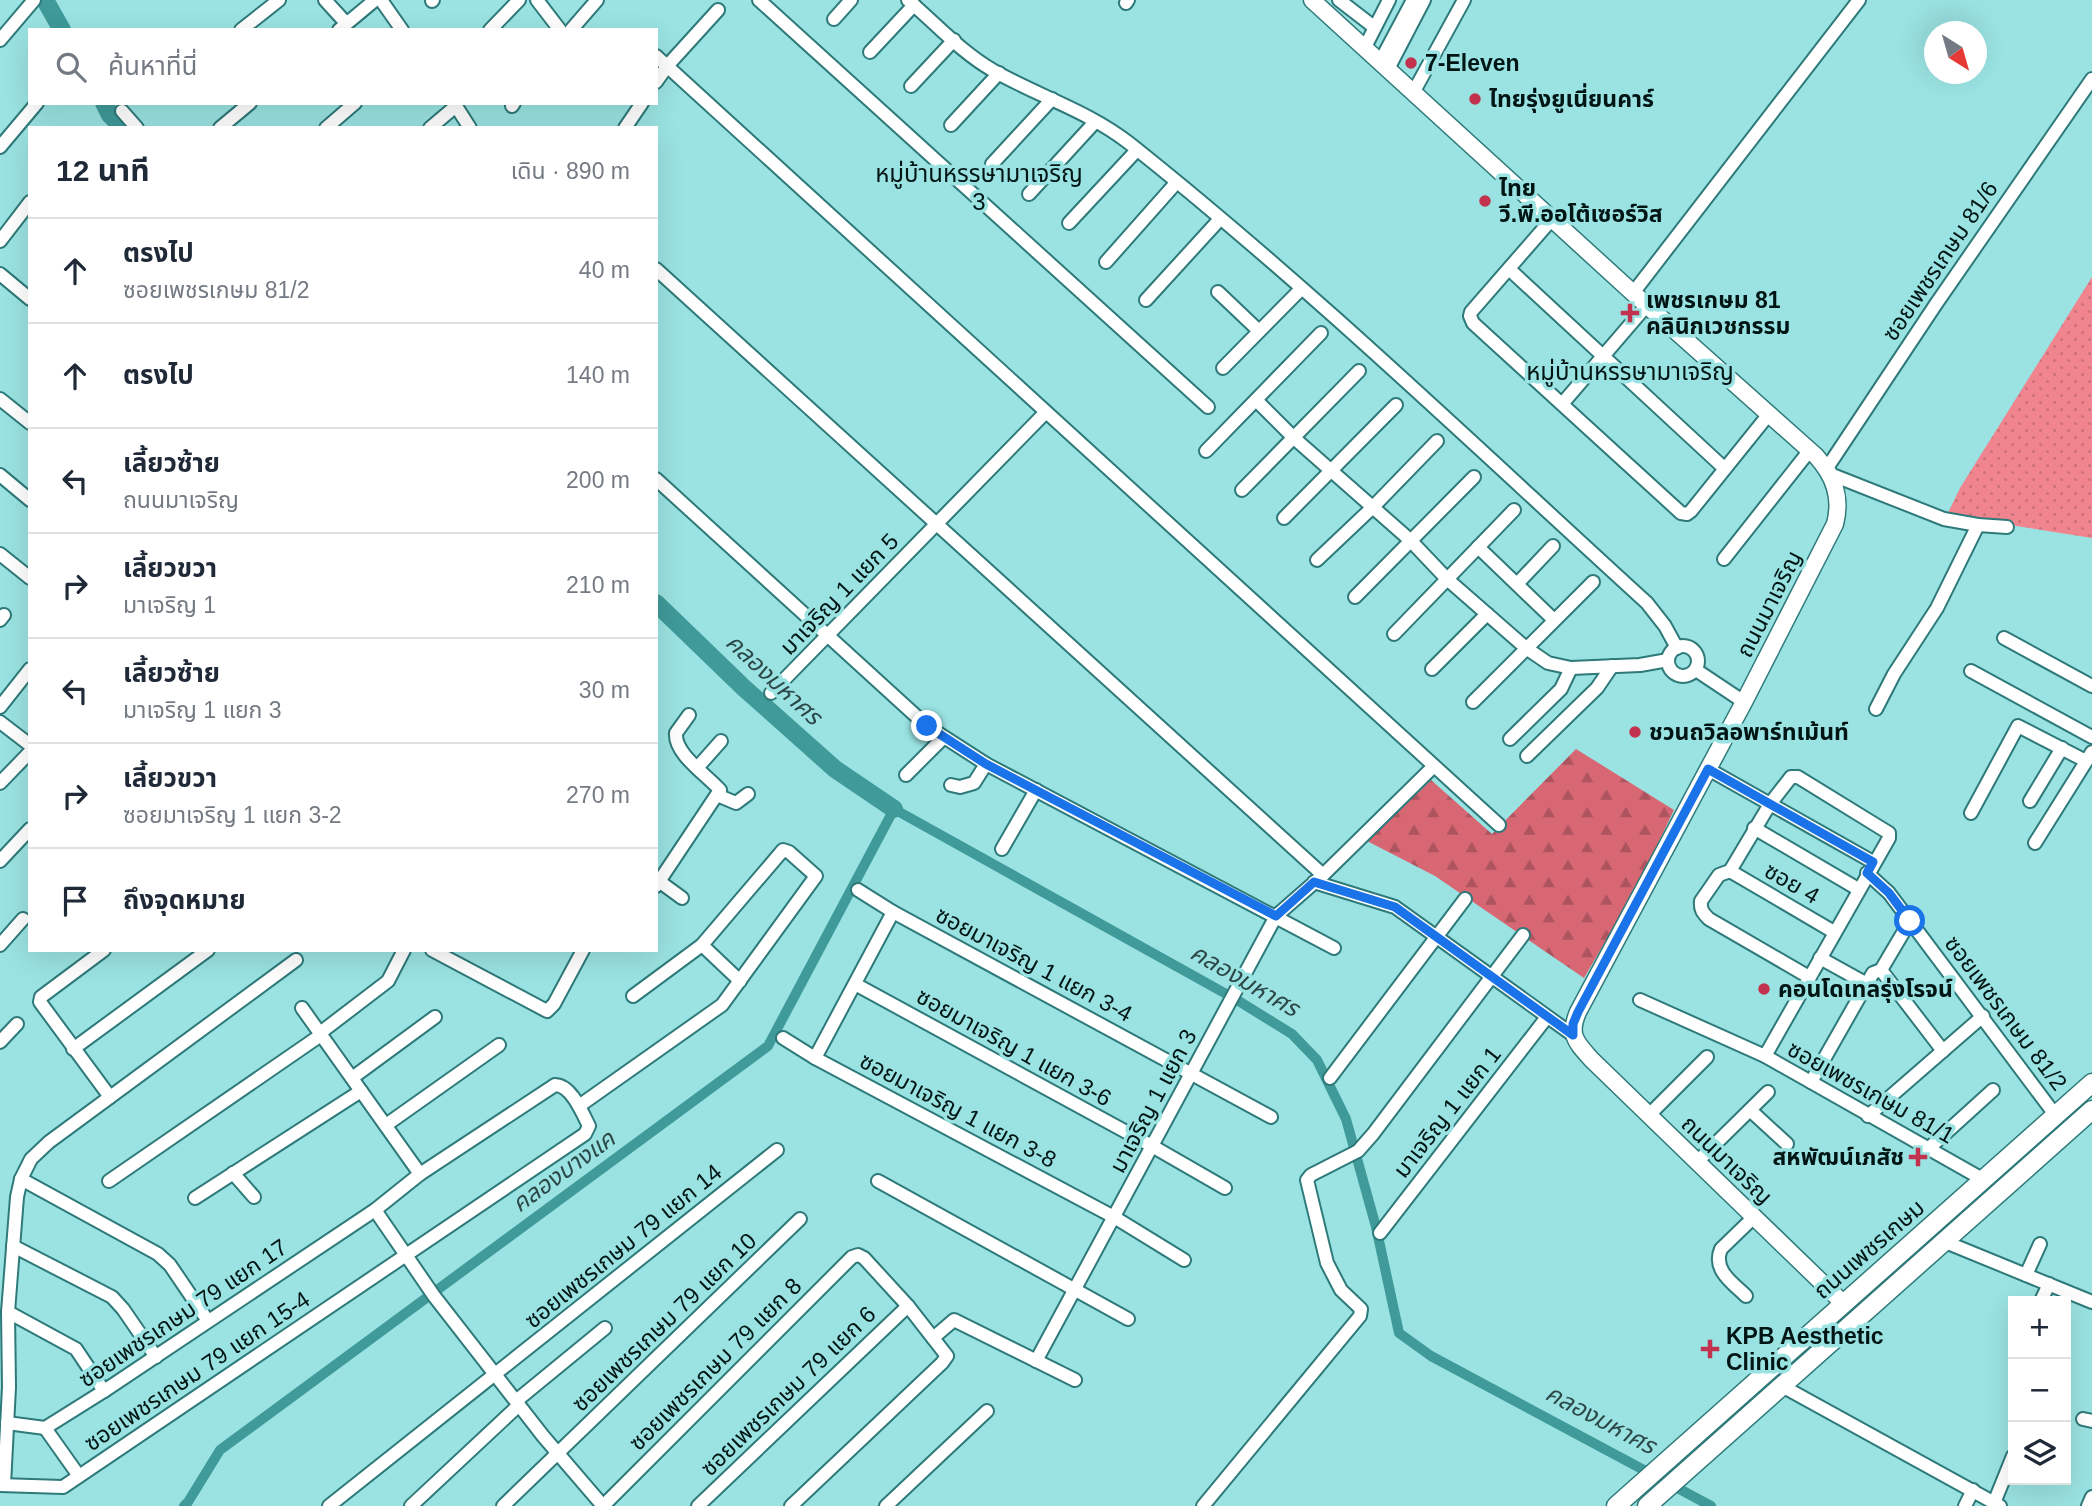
<!DOCTYPE html>
<html lang="th">
<meta charset="utf-8">
<style>
body{margin:0;font-family:Helvetica,"Noto Sans Thai",sans-serif;background:#f2f2f3;color:#1f2937}
.controls{position:absolute;right:21px;bottom:21px;display:grid;overflow:hidden;border-radius:0px;box-shadow:0 7px 28px #0002}
.controls button{width:63px;height:63px;display:grid;place-items:center;padding:0;border:0;border-bottom:2px solid #e0e1e3;background:#fff;color:#1f2937;font:35px sans-serif}
.compass{position:absolute;left:1924px;top:21px;width:63px;height:63px;border-radius:50%;background:#fff;box-shadow:0 7px 28px #0002;rotate:143deg}
.stop{position:absolute;width:21px;height:21px;margin:-16px;border:5px solid #1a73e8;border-radius:50%;background:#fff}
.stop.end{background:#1a73e8;border-color:#fff;box-shadow:0 2px 7px #0008}
.list{margin:0;padding:0;list-style:none}
h2{display:flex;justify-content:space-between;align-items:center;height:91px;margin:0;padding:0 28px;font-size:30px}
h2 small{font-size:23px;font-weight:400;color:#747a83}
.list li{display:grid;grid-template-columns:46px 1fr auto;gap:21px;align-items:center;box-sizing:border-box;height:105px;padding:0 28px;border-top:2px solid #e0e1e3}
.list b{display:block;font-size:26px;white-space:nowrap}
.list p{margin:0;font-size:23px;white-space:nowrap;color:#747a83}
.list em{font-size:23px;font-style:normal;color:#747a83}
.icon{flex:none;width:38px;height:38px;fill:none;stroke:currentColor;stroke-width:2;stroke-linecap:round;stroke-linejoin:round}
.map{position:relative;flex:none;width:2092px;height:1506px;overflow:hidden}
.search{position:absolute;background:#fff;box-shadow:0 7px 28px #0002;left:28px;top:28px;width:630px;height:77px;display:flex;align-items:center;gap:18px;box-sizing:border-box;padding:0 24px;border-radius:0px;color:#747a83;font-size:26px}
.panel{position:absolute;background:#fff;box-shadow:0 7px 28px #0002;left:28px;top:126px;width:630px;height:826px;border-radius:0px}
.map>svg:first-child{display:block}
.grass{fill:url(#grass-dots)}
.forest{fill:url(#forest-firs)}
.lines{fill:none;stroke-linecap:round;stroke-linejoin:round}
.canal{stroke:#3f9a99;stroke-width:10}
.river{stroke:#3f9a99;stroke-width:18}
.street-casing{stroke:#2e7979;stroke-width:16}
.secondary-casing{stroke:#2e7979;stroke-width:19}
.primary-casing{stroke:#2e7979;stroke-width:21}
.street{stroke:#fff;stroke-width:12}
.secondary{stroke:#fff;stroke-width:16}
.primary{stroke:#fff;stroke-width:18}
.route{stroke:#1a73e8;stroke-width:9}
.poi-dot{fill:#c2314d;stroke:#9ae3e2;stroke-width:2.5}
.labels{text-anchor:middle;dominant-baseline:central;stroke-width:7;stroke-linejoin:round;paint-order:stroke}
.poi-label{font-size:23px;font-weight:bold;fill:#011515;stroke:#9ae3e2;text-anchor:start}
.street-label{font-size:23px;fill:#011515;stroke:#9ae3e2}
.neighbourhood-label{font-size:24px;fill:#011515;stroke:#9ae3e2}
.water-label{font-size:24px;font-style:italic;fill:#2c4848;stroke:#9ae3e2}
</style>
<div class="map">
<svg width="2092" height="1506" viewBox="0 0 2092 1506">
<defs>
<pattern id="grass-dots" width="8" height="8" patternUnits="userSpaceOnUse" patternTransform="scale(1.75)"><rect width="8" height="8" fill="#f1858f"/><path d="M2 2h.1M6 6h.1" fill="none" stroke="#cd727a" stroke-width="1.8" stroke-linecap="round"/></pattern>
<pattern id="forest-firs" width="22" height="20" patternUnits="userSpaceOnUse" patternTransform="scale(1.75)"><rect width="22" height="20" fill="#d86774"/><path d="M5 1l3.5 6h-7zM16 11l3.5 6h-7z" fill="#ad545e"/></pattern>
</defs>
<rect width="100%" height="100%" fill="#9ae3e2"/>
<!-- grass -->
<path class="grass" d="M2092,277V538L1947,515L1960,488Z"/>
<!-- forest -->
<path class="forest" d="M1576,749L1674,810L1636,889L1584,978L1435,876L1367,841L1431,780L1492,834Z"/>
<g class="lines">
<!-- canal -->
<path class="canal" d="M184,1506L188,1502L220,1450L768,1046L894,809L1237,1000L1292,1034L1317,1060L1346,1119L1376,1227L1399,1333L1431,1356L1711,1506"/>
<!-- river -->
<g class="river">
<path d="M45,0L62,30"/>
<path d="M104,103L110,115L123,128"/>
<path d="M656,603L744,688L835,769L894,809"/>
</g>
<!-- street casing -->
<g class="street-casing">
<g id="street">
<path d="M325,0L346,23"/>
<path d="M381,0L402,30"/>
<path d="M537,0L560,30"/>
<path d="M759,0L1208,407"/>
<path d="M908,0C936,24 962,53 994,71C1038,96 1088,111 1129,143C1310,287 1477,448 1647,603L1665,626L1677,648"/>
<path d="M1339,0L1374,27"/>
<path d="M432,1L433,0"/>
<path d="M1126,3L1128,0"/>
<path d="M834,19L851,0"/>
<path d="M241,30L279,0"/>
<path d="M339,30L375,0"/>
<path d="M490,30L519,0"/>
<path d="M571,30L597,0"/>
<path d="M0,40L34,0"/>
<path d="M1364,49L1389,0"/>
<path d="M870,52L914,5"/>
<path d="M656,56L1499,825"/>
<path d="M1380,62L1413,0"/>
<path d="M1388,69L1424,0"/>
<path d="M656,82L668,65L718,10"/>
<path d="M911,86L954,40"/>
<path d="M1413,93L1464,0"/>
<path d="M454,103L470,128"/>
<path d="M512,106L514,103"/>
<path d="M122,111L137,128"/>
<path d="M951,125L999,73"/>
<path d="M220,128L250,103"/>
<path d="M326,128L355,103"/>
<path d="M430,128L456,106"/>
<path d="M625,128L642,103"/>
<path d="M0,147L37,103"/>
<path d="M992,164L1052,99"/>
<path d="M1029,194L1095,122"/>
<path d="M1552,219L1471,312L1470,316L1473,323L1681,513L1687,514L1691,511L1769,414"/>
<path d="M1069,223L1137,150"/>
<path d="M0,241L30,202"/>
<path d="M1106,262L1176,183"/>
<path d="M656,269L1323,875"/>
<path d="M1509,269L1724,468"/>
<path d="M0,274L30,299"/>
<path d="M1218,292L1259,331"/>
<path d="M1633,293L1859,0"/>
<path d="M1146,300L1220,219"/>
<path d="M1223,368L1301,289"/>
<path d="M0,399L30,423"/>
<path d="M1257,401L1294,438L1410,540L1447,579L1526,648L1548,663L1571,668L1640,665L1668,660"/>
<path d="M1562,404L1647,305"/>
<path d="M1206,451L1321,333"/>
<path d="M1827,468L1936,304L2092,79"/>
<path d="M1830,474L1944,519L1978,525L1937,608L1894,674L1876,709"/>
<path d="M0,475L30,500"/>
<path d="M656,479L927,726L986,764L1334,948"/>
<path d="M1242,490L1359,371"/>
<path d="M1284,518L1396,405"/>
<path d="M1978,525L2007,527"/>
<path d="M1478,547L1554,620"/>
<path d="M0,554L30,578"/>
<path d="M1724,559L1810,450"/>
<path d="M1317,560L1373,507L1437,441"/>
<path d="M1517,584L1553,546"/>
<path d="M1355,597L1474,477"/>
<path d="M0,620L4,615"/>
<path d="M1394,634L1514,510"/>
<path d="M2004,638L2092,686"/>
<circle cx="1683" cy="661" r="15"/>
<path d="M1432,669L1487,614"/>
<path d="M1696,670L1744,702"/>
<path d="M1971,671L2092,737"/>
<path d="M771,693L1046,412"/>
<path d="M1473,702L1593,582"/>
<path d="M0,707L30,669"/>
<path d="M0,722L30,745"/>
<path d="M1510,739L1561,689L1571,668"/>
<path d="M1527,756L1597,688L1612,666"/>
<path d="M697,768L721,741"/>
<path d="M1708,769L1873,862"/>
<path d="M906,775L943,738"/>
<path d="M0,783L30,752"/>
<path d="M951,785L960,787L974,783L986,764"/>
<path d="M717,795L736,803L748,794"/>
<path d="M2030,801L2062,748"/>
<path d="M1971,813L2018,726L2086,761"/>
<path d="M1754,828L1858,889"/>
<path d="M2035,843L2092,752"/>
<path d="M1002,849L1036,790"/>
<path d="M0,861L30,829"/>
<path d="M1730,871L1834,932"/>
<path d="M1867,873L1889,893L2056,1116"/>
<path d="M656,879L682,898"/>
<path d="M1314,882L1395,907L1573,1035"/>
<path d="M656,886L720,790C707,775 674,754 676,733L689,715"/>
<path d="M858,890L893,912L1271,1117"/>
<path d="M0,945L23,919"/>
<path d="M702,945L740,981"/>
<path d="M104,950L41,997L40,1002L110,1097"/>
<path d="M432,950L547,1011L554,1004L583,950"/>
<path d="M1820,958L1867,984"/>
<path d="M1881,970L1943,1051"/>
<path d="M855,984L1152,1146L1225,1188"/>
<path d="M1640,1000L1765,1056L1984,1180"/>
<path d="M302,1008L420,1174"/>
<path d="M320,1033L388,981L404,950"/>
<path d="M783,1038L815,1058L1114,1217L1184,1260"/>
<path d="M0,1042L17,1024"/>
<path d="M73,1049L208,950"/>
<path d="M1765,1056L1889,838V833L1884,830L1798,777H1791L1770,804L1730,871L1719,875L1701,901C1700,910 1703,913 1709,919L1809,977"/>
<path d="M815,1058L893,912"/>
<path d="M352,1078L435,1017"/>
<path d="M1330,1078L1465,899"/>
<path d="M1811,1082L1873,973L1881,970L1910,921"/>
<path d="M579,1106L722,1005L816,876L789,852L783,850L702,945L633,996"/>
<path d="M1750,1110L1787,1144"/>
<path d="M1649,1115L1707,1057"/>
<path d="M1868,1116L1983,1016"/>
<path d="M386,1125L499,1045"/>
<path d="M1928,1149L1993,1090"/>
<path d="M1697,1162L1768,1092"/>
<path d="M233,1173L254,1197"/>
<path d="M21,1179L158,1254L170,1265L208,1321"/>
<path d="M109,1181L321,1035"/>
<path d="M878,1181L1128,1319"/>
<path d="M195,1198L361,1091"/>
<path d="M375,1210L434,1296L543,1436L603,1506"/>
<path d="M1380,1233L1547,1017"/>
<path d="M1943,1241L2092,1302"/>
<path d="M13,1246L112,1297L123,1309L156,1357"/>
<path d="M2026,1275L2040,1244"/>
<path d="M1746,1296C1733,1283 1712,1270 1721,1249L1754,1217"/>
<path d="M2041,1301L2049,1284"/>
<path d="M8,1312L76,1349L104,1391"/>
<path d="M933,1338L954,1320L1075,1380"/>
<path d="M1036,1361L1276,916L1323,875L1434,766"/>
<path d="M1782,1386L2000,1506"/>
<path d="M516,1401L605,1328"/>
<path d="M2083,1419L2092,1421"/>
<path d="M45,1428L79,1476"/>
<path d="M0,1485L63,1487L585,1134L589,1126C582,1112 571,1085 555,1085L420,1174L375,1210L104,1391L45,1428L7,1423"/>
<path d="M4,1485L9,1387L8,1312L17,1197L21,1179L31,1159L49,1142L296,960"/>
<path d="M1994,1503L2013,1456"/>
<path d="M329,1506L777,1150"/>
<path d="M411,1506L519,1405"/>
<path d="M503,1506L800,1219"/>
<path d="M603,1506L852,1257L858,1255L864,1258L908,1306L947,1356L942,1363L791,1506"/>
<path d="M698,1506L908,1306"/>
<path d="M886,1506L987,1411"/>
<path d="M1203,1506L1360,1316L1361,1309L1341,1290L1327,1263L1307,1180L1311,1175L1358,1151L1373,1134L1523,935"/>
<path d="M1965,1506L1973,1490"/>
<path d="M2088,1506L2092,1497"/>
</g>
</g>
<!-- secondary casing -->
<g class="secondary-casing">
<path id="secondary" d="M1312,0L1633,293L1816,456C1834,476 1842,497 1835,524L1744,702L1578,1012C1568,1035 1576,1042 1591,1059L1844,1304"/>
</g>
<!-- primary casing -->
<g class="primary-casing">
<g id="primary">
<path d="M1616,1506L2092,1083"/>
<path d="M1647,1506L2092,1110"/>
</g>
</g>
<!-- street -->
<use href="#street" class="street"/>
<!-- secondary -->
<use href="#secondary" class="secondary"/>
<!-- primary -->
<use href="#primary" class="primary"/>
</g>
<g class="lines">
<!-- route -->
<path class="route" d="M927,726L986,764L1276,916L1314,882L1395,907L1573,1035V1024L1578,1012L1708,769L1873,862L1867,873L1889,893L1910,921"/>
</g>
<!-- markers -->
<g class="poi-dot">
<circle cx="1411" cy="63" r="7"/>
<circle cx="1475" cy="99" r="7"/>
<circle cx="1485" cy="201" r="7"/>
<path d="M1626.5 302.5h7v7h7v7h-7v7h-7v-7h-7v-7h7z"/>
<circle cx="1635" cy="732" r="7"/>
<circle cx="1764" cy="989" r="7"/>
<path d="M1914.5 1146.5h7v7h7v7h-7v7h-7v-7h-7v-7h7z"/>
<path d="M1706.5 1338.5h7v7h7v7h-7v7h-7v-7h-7v-7h7z"/>
</g>
<g class="labels">
<!-- poi labels -->
<g class="poi-label">
<text x="1425" y="63">7-Eleven</text>
<text x="1489" y="99">ไทยรุ่งยูเนี่ยนคาร์</text>
<text x="1499" y="188">ไทย<tspan x="1499" dy="26">วี.พี.ออโต้เซอร์วิส</tspan></text>
<text x="1646" y="300">เพชรเกษม 81<tspan x="1646" dy="26">คลินิกเวชกรรม</tspan></text>
<text x="1649" y="732">ชวนถวิลอพาร์ทเม้นท์</text>
<text x="1778" y="989">คอนโดเทลรุ่งโรจน์</text>
<text x="1904" y="1157" text-anchor="end">สหพัฒน์เภสัช</text>
<text x="1726" y="1336">KPB Aesthetic<tspan x="1726" dy="26">Clinic</tspan></text>
</g>
<!-- street labels -->
<g class="street-label">
<text transform="translate(1940 261) rotate(-56)">ซอยเพชรเกษม 81/6</text>
<text transform="translate(839 594) rotate(-46)">มาเจริญ 1 แยก 5</text>
<text transform="translate(1769 604) rotate(-63)">ถนนมาเจริญ</text>
<text transform="translate(1792 883) rotate(30)">ซอย 4</text>
<text transform="translate(1034 964) rotate(28)">ซอยมาเจริญ 1 แยก 3-4</text>
<text transform="translate(2006 1013) rotate(53)">ซอยเพชรเกษม 81/2</text>
<text transform="translate(1014 1047) rotate(29)">ซอยมาเจริญ 1 แยก 3-6</text>
<text transform="translate(1871 1092) rotate(29)">ซอยเพชรเกษม 81/1</text>
<text transform="translate(1153 1101) rotate(-62)">มาเจริญ 1 แยก 3</text>
<text transform="translate(958 1110) rotate(28)">ซอยมาเจริญ 1 แยก 3-8</text>
<text transform="translate(1447 1112) rotate(-52)">มาเจริญ 1 แยก 1</text>
<text transform="translate(1727 1160) rotate(44)">ถนนมาเจริญ</text>
<text transform="translate(623 1246) rotate(-39)">ซอยเพชรเกษม 79 แยก 14</text>
<text transform="translate(1869 1249) rotate(-41)">ถนนเพชรเกษม</text>
<text transform="translate(183 1313) rotate(-34)">ซอยเพชรเกษม 79 แยก 17</text>
<text transform="translate(664 1322) rotate(-44)">ซอยเพชรเกษม 79 แยก 10</text>
<text transform="translate(715 1364) rotate(-45)">ซอยเพชรเกษม 79 แยก 8</text>
<text transform="translate(197 1371) rotate(-34)">ซอยเพชรเกษม 79 แยก 15-4</text>
<text transform="translate(788 1391) rotate(-44)">ซอยเพชรเกษม 79 แยก 6</text>
</g>
<!-- neighbourhood labels -->
<g class="neighbourhood-label">
<text x="979" y="173">หมู่บ้านหรรษามาเจริญ<tspan x="979" dy="28">3</tspan></text>
<text x="1630" y="371">หมู่บ้านหรรษามาเจริญ</text>
</g>
<!-- water labels -->
<g class="water-label">
<text transform="translate(774 679) rotate(43)">คลองมหาศร</text>
<text transform="translate(1245 980) rotate(30)">คลองมหาศร</text>
<text transform="translate(563 1171) rotate(-36)">คลองบางแค</text>
<text transform="translate(1601 1419) rotate(28)">คลองมหาศร</text>
</g>
</g>
</svg>
<div class="controls">
<button>+</button>
<button>−</button>
<button><svg class="icon" aria-label="layers" viewBox="0 0 24 24"><path d="M12 4l9 5-9 5-9-5zM3 14l9 5 9-5"/></svg></button>
</div>
<svg class="compass" viewBox="-18 -18 36 36"><path d="M0-13l5 13h-10z" fill="#e53935"/><path d="M0 13l5-13h-10z" fill="#747a83"/></svg>
<div class="stop" style="left:1910px;top:921px"></div>
<div class="stop end" style="left:927px;top:726px"></div>
<div class="search"><svg class="icon" aria-label="search" viewBox="0 0 24 24"><circle cx="10" cy="10" r="6"/><path d="M15 15l6 6"/></svg>ค้นหาที่นี่</div>
<section class="panel">
<h2>12 นาที<small>เดิน · 890 m</small></h2>
<ul class="list">
<li><svg class="icon" aria-label="ahead" viewBox="0 0 24 24"><path d="M12 20V5M6 11l6-6 6 6"/></svg><div><b>ตรงไป</b><p>ซอยเพชรเกษม 81/2</p></div><em>40 m</em></li>
<li><svg class="icon" aria-label="ahead" viewBox="0 0 24 24"><path d="M12 20V5M6 11l6-6 6 6"/></svg><div><b>ตรงไป</b></div><em>140 m</em></li>
<li><svg class="icon" aria-label="left" viewBox="0 0 24 24"><path d="M17 20v-9H6M10 6l-5 5 5 5"/></svg><div><b>เลี้ยวซ้าย</b><p>ถนนมาเจริญ</p></div><em>200 m</em></li>
<li><svg class="icon" aria-label="right" viewBox="0 0 24 24"><path d="M7 20v-9h11M14 6l5 5-5 5"/></svg><div><b>เลี้ยวขวา</b><p>มาเจริญ 1</p></div><em>210 m</em></li>
<li><svg class="icon" aria-label="left" viewBox="0 0 24 24"><path d="M17 20v-9H6M10 6l-5 5 5 5"/></svg><div><b>เลี้ยวซ้าย</b><p>มาเจริญ 1 แยก 3</p></div><em>30 m</em></li>
<li><svg class="icon" aria-label="right" viewBox="0 0 24 24"><path d="M7 20v-9h11M14 6l5 5-5 5"/></svg><div><b>เลี้ยวขวา</b><p>ซอยมาเจริญ 1 แยก 3-2</p></div><em>270 m</em></li>
<li><svg class="icon" aria-label="arrive" viewBox="0 0 24 24"><path d="M6 21V4h12l-3 4 3 4H6"/></svg><div><b>ถึงจุดหมาย</b></div></li>
</ul>
</section>
</div>
